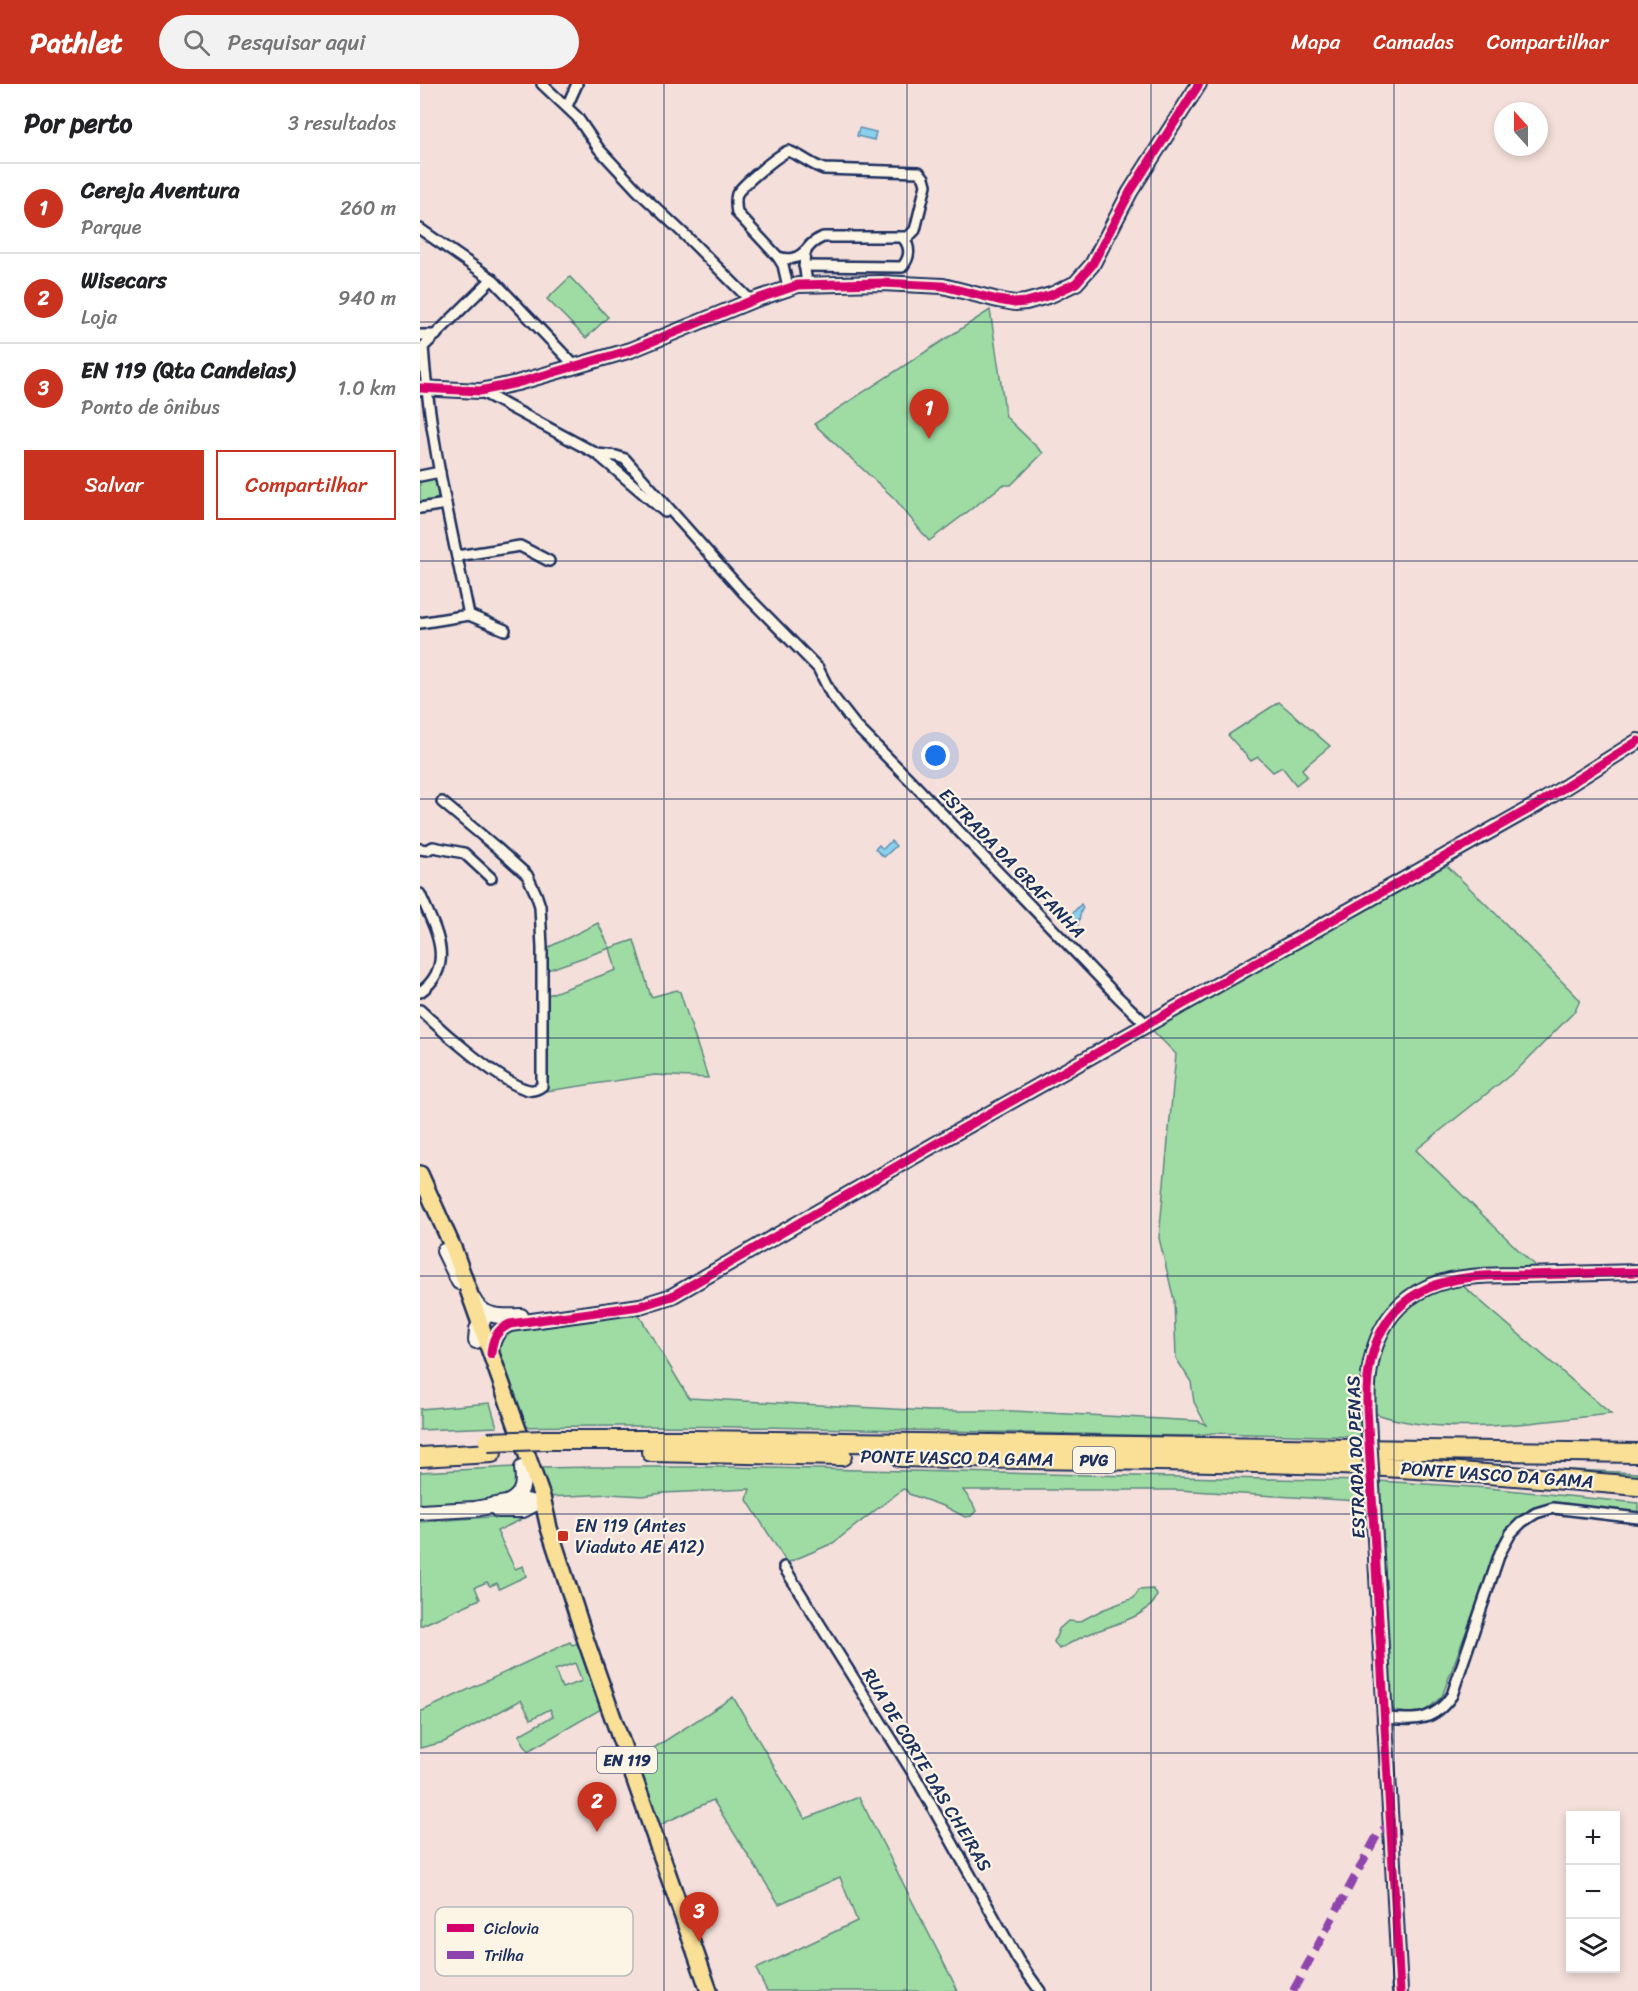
<!DOCTYPE html>
<html lang="pt">
<meta charset="utf-8">
<style>
body{margin:0;font-family:Sriracha,sans-serif;background:#f2f2f2;color:#202124}
.controls{position:absolute;right:18px;bottom:18px;display:grid;overflow:hidden;border-radius:0px;box-shadow:0 3px 9px #0003}
.controls button{width:54px;height:54px;display:grid;place-items:center;padding:0;border:0;border-bottom:2px solid #e0e0e0;background:#fff;color:#202124;font:30px sans-serif}
.compass{position:absolute;left:1074px;top:18px;width:54px;height:54px;border-radius:50%;background:#fff;box-shadow:0 3px 9px #0003;rotate:339deg}
.you{position:absolute;left:516px;top:672px;width:21px;height:21px;margin:-15px;border:4px solid #fff;border-radius:50%;background:#1a73e8;box-shadow:0 0 0 9px #1a73e833}
.badge{display:grid;place-items:center;width:39px;height:39px;border-radius:50%;background:#c8321e;color:#fff;font-size:20px;font-weight:700}
.pin{position:absolute;translate:-50% -50px;filter:drop-shadow(0 2px 3px #0008)}
.pin::after{content:'';position:absolute;top:32px;width:21px;height:18px;background:inherit;clip-path:polygon(0 0,100% 0,50% 100%)}
.list{margin:0;padding:0;list-style:none}
h2{display:flex;justify-content:space-between;align-items:center;height:78px;margin:0;padding:0 24px;font-size:26px}
h2 small{font-size:20px;font-weight:400;color:#757577}
.list li{display:grid;grid-template-columns:39px 1fr auto;gap:18px;align-items:center;box-sizing:border-box;height:90px;padding:0 24px;border-top:2px solid #e0e0e0}
.list b{display:block;font-size:22px;white-space:nowrap}
.list p{margin:0;font-size:20px;white-space:nowrap;color:#757577}
.list em{font-size:20px;font-style:normal;color:#757577}
.actions{display:flex;gap:12px;padding:18px 24px}
.actions a{flex:1;padding:14px 0;border:2px solid #c8321e;border-radius:0px;text-align:center;font-size:21px;color:#c8321e}
.actions .main{background:#c8321e;color:#fff}
.icon{flex:none;width:33px;height:33px;fill:none;stroke:currentColor;stroke-width:2;stroke-linecap:round;stroke-linejoin:round}
.map{position:relative;flex:none;width:1218px;height:1907px;overflow:hidden}
header{display:flex;align-items:center;gap:36px;box-sizing:border-box;height:84px;padding:0 30px;background:#c8321e;color:#fff}
header strong{font-size:28px}
nav{display:flex;gap:33px;margin-inline-start:auto;font-size:21px}
.search{width:420px;height:54px;background:#f2f2f2;display:flex;align-items:center;gap:15px;box-sizing:border-box;padding:0 21px;border-radius:33px;color:#757577;font-size:22px}
main{display:flex}
aside{flex:1;background:#fff}
.map>svg:first-child{display:block}
.green{fill:#9fdca3;stroke:#5d8680;stroke-width:1.5;fill-rule:evenodd}
.water{fill:#8bd0ec;stroke:#5e90b3;stroke-width:1.5}
.lines{fill:none;stroke-linecap:round;stroke-linejoin:round}
.street-casing{stroke:#1b2f5e;stroke-width:14}
.secondary-casing{stroke:#1b2f5e;stroke-width:18}
.primary-casing{stroke:#1b2f5e;stroke-width:20}
.highway-casing{stroke:#1b2f5e;stroke-width:22}
.street{stroke:#fcf5e5;stroke-width:9}
.secondary{stroke:#fcf5e5;stroke-width:14}
.primary{stroke:#fadf96;stroke-width:15}
.highway{stroke:#fadf96;stroke-width:18}
.secondary-bridge-casing{stroke:#1b2f5e;stroke-width:18;stroke-linecap:butt}
.highway-bridge-casing{stroke:#1b2f5e;stroke-width:22;stroke-linecap:butt}
.secondary-bridge{stroke:#fcf5e5;stroke-width:14}
.highway-bridge{stroke:#fadf96;stroke-width:18}
.quiet{stroke:#8e44ad;stroke-width:8;stroke-dasharray:15 8;stroke-linecap:butt}
.cycleway-casing{stroke:#fcf5e5;stroke-width:13}
.cycleway{stroke:#d6006c;stroke-width:9}
.grid{fill:none;stroke:#1b2f5e;stroke-width:1.5;stroke-opacity:0.55}
.poi-dot{fill:#c8321e;stroke:#fcf5e5;stroke-width:2}
.labels{text-anchor:middle;dominant-baseline:central;stroke-width:4.5;stroke-linejoin:round;paint-order:stroke}
.shield{fill:#fcf5e5;stroke:#5e6a86;stroke-width:1.5}
.shield-label{font-size:16px;font-weight:bold;fill:#1b2f5e}
.street-label{font-size:18px;fill:#1b2f5e;stroke:#fcf5e5}
.poi-label{font-size:18px;fill:#1b2f5e;stroke:#fcf5e5;text-anchor:start}
.key{fill:#fcf5e5;stroke:#b8babc;stroke-width:1.5}
.key-label{font-size:16px;fill:#1b2f5e}
</style>
<header>
<strong>Pathlet</strong>
<div class="search"><svg class="icon" aria-label="search" viewBox="0 0 24 24"><circle cx="10" cy="10" r="6"/><path d="M15 15l6 6"/></svg>Pesquisar aqui</div>
<nav><a>Mapa</a><a>Camadas</a><a>Compartilhar</a></nav>
</header>
<main>
<aside>
<h2>Por perto<small>3 resultados</small></h2>
<ul class="list">
<li><span class="badge">1</span><div><b>Cereja Aventura</b><p>Parque</p></div><em>260 m</em></li>
<li><span class="badge">2</span><div><b>Wisecars</b><p>Loja</p></div><em>940 m</em></li>
<li><span class="badge">3</span><div><b>EN 119 (Qta Candeias)</b><p>Ponto de ônibus</p></div><em>1.0 km</em></li>
</ul>
<div class="actions"><a class="main">Salvar</a><a>Compartilhar</a></div>
</aside>
<div class="map">
<svg width="1218" height="1907" viewBox="0 0 1218 1907">
<rect width="100%" height="100%" fill="#f4dfda"/>
<filter id="ink" filterUnits="userSpaceOnUse"><feTurbulence type="fractalNoise" baseFrequency=".0167" numOctaves="2"/><feDisplacementMap in="SourceGraphic" scale="12" xChannelSelector="R" yChannelSelector="G"/><feConvolveMatrix kernelMatrix="1 2 1 2 8 2 1 2 1" color-interpolation-filters="sRGB"/></filter>
<g filter="url(#ink)">
<!-- green -->
<g class="green">
<path d="M150,193L188,233L166,254L127,215Z"/>
<path d="M570,226L586,333L623,369L591,401H583L509,457L475,415L394,340Z"/>
<path d="M9,394L18,400V412L14,417L0,420V396Z"/>
<path d="M859,618L910,662L882,685L887,692L876,701L862,683L853,688L838,673L831,677L808,651Z"/>
<path d="M1021,776L1078,832L1160,916L1155,927L1099,984L996,1066L1116,1183L1066,1185L1015,1192L967,1225L944,1275L942,1353L793,1349L770,1352C546,1349 321,1339 97,1343L71,1263L91,1244L217,1228L269,1314L510,1327H593L778,1337L786,1341L774,1318L771,1298L756,1274L754,1216L739,1154L756,970L727,941Z"/>
<path d="M178,839L190,864L214,856L231,913L257,906L260,908L288,994L235,991L127,1007L125,912L196,886L190,864L125,887V865Z"/>
<path d="M1036,1199L1043,1202L1191,1330C1117,1337 1024,1355 954,1329C955,1262 964,1218 1036,1199Z"/>
<path d="M70,1319L77,1343L0,1346V1325Z"/>
<path d="M94,1383L97,1407L86,1416L0,1423V1388Z"/>
<path d="M175,1383H304L944,1397L946,1419L940,1417L757,1406H543L553,1420L556,1427L551,1432L545,1433L526,1423L489,1410L486,1406L483,1405L413,1459L367,1479L327,1416L330,1405L243,1409L223,1412L190,1410L128,1413L121,1384Z"/>
<path d="M1109,1384L1218,1389V1398L1103,1386Z"/>
<path d="M958,1397L1068,1404L1218,1419V1429L1145,1421L1110,1425L1082,1452L1022,1612C1003,1631 1000,1632 974,1627L966,1609Z"/>
<path d="M69,1433H96L100,1436L77,1447L95,1485L103,1482L106,1492L79,1505L77,1499L70,1502L67,1498L55,1503L60,1515L0,1542V1438Z"/>
<path d="M733,1505L737,1511C732,1532 688,1542 669,1550C659,1554 649,1560 639,1565L634,1558L639,1545L648,1537L659,1538L682,1526L714,1514L719,1506Z"/>
<path d="M150,1558L152,1561L159,1559L183,1624L108,1667L99,1651L133,1632L130,1625L111,1635L101,1616L24,1658L0,1664V1628ZM155,1579L162,1597L142,1604L135,1586Z"/>
<path d="M313,1613L385,1735L439,1713L538,1907H347L336,1885L437,1837L420,1793L359,1820L293,1716L240,1741L215,1676Z"/>
</g>
<!-- water -->
<g class="water">
<path d="M439,44L456,48L454,56L437,52Z"/>
<path d="M471,757L476,762L464,773L455,765L459,761L463,765Z"/>
<path d="M661,820L663,824L661,827L658,841L650,832Z"/>
</g>
<g class="lines">
<!-- street casing -->
<g class="street-casing">
<g id="street">
<path d="M122,0L157,33L179,65L218,107L264,150L331,217"/>
<path d="M147,22L157,0"/>
<path d="M0,145L72,195L155,282"/>
<path d="M358,173C368,176 377,176 385,167"/>
<path d="M384,182L482,183C490,174 491,163 483,154"/>
<path d="M368,203L363,181L358,173L317,129C316,123 315,116 317,110C322,101 358,71 368,67C381,71 391,81 404,85L499,88L504,94L506,101L495,146L488,153H403C378,164 384,177 387,199"/>
<path d="M0,251H16"/>
<path d="M60,307L177,370L245,428"/>
<path d="M177,370L196,372L205,375L324,509L398,584L411,610L436,642L488,694L698,913L727,941"/>
<path d="M0,392L20,388"/>
<path d="M0,424L26,420"/>
<path d="M37,472L100,462L129,477"/>
<path d="M49,531C31,442 9,353 3,263L72,195"/>
<path d="M0,539L49,531L85,546"/>
<path d="M0,765L7,766L13,763L44,769L71,794"/>
<path d="M0,810C14,843 38,881 0,908"/>
<path d="M0,926C21,946 83,1001 109,1006C114,1007 118,1005 122,1002V864L120,822L116,810L107,791L77,764L22,718"/>
<path d="M364,1483L496,1694L598,1876L620,1907"/>
<path d="M964,1634C995,1636 1013,1639 1032,1611L1080,1469L1091,1449L1102,1438L1116,1429L1133,1424L1218,1434"/>
</g>
</g>
<!-- secondary casing -->
<g class="secondary-casing">
<g id="secondary">
<path d="M0,304L60,307L97,299L211,266L331,217L378,201L462,199L523,202L578,216L595,219L606,218L631,211L656,199L672,181L710,108L779,0"/>
<path d="M24,1167L39,1198"/>
<path d="M53,1215C62,1234 82,1233 101,1232"/>
<path d="M56,1257L57,1245L64,1235"/>
<path d="M71,1270C72,1256 76,1246 90,1240L220,1222L252,1212L519,1058L1118,720L1218,657"/>
<path d="M948,1335C944,1271 960,1212 1030,1196C1054,1191 1079,1191 1103,1191C1142,1190 1180,1189 1218,1188"/>
<path d="M89,1418C104,1410 104,1399 102,1384"/>
<path d="M953,1419L980,1907"/>
<path d="M78,1426H103L120,1417"/>
<path d="M0,1428L55,1425L102,1416L115,1419"/>
</g>
</g>
<!-- primary casing -->
<g class="primary-casing">
<path id="primary" d="M0,1090L34,1166L122,1413L129,1444L165,1554L289,1907"/>
</g>
<!-- highway casing -->
<g class="highway-casing">
<g id="highway">
<path d="M126,1356H272L1218,1369"/>
<path d="M231,1368L422,1372"/>
<path d="M0,1373L72,1369"/>
<path d="M480,1373C641,1376 803,1376 965,1383C1049,1388 1134,1395 1218,1402"/>
</g>
</g>
<!-- street -->
<use href="#street" class="street"/>
<!-- secondary -->
<use href="#secondary" class="secondary"/>
<!-- primary -->
<use href="#primary" class="primary"/>
<!-- highway -->
<use href="#highway" class="highway"/>
<!-- secondary-bridge casing -->
<g class="secondary-bridge-casing">
<path id="secondary-bridge" d="M948,1335L953,1419"/>
</g>
<!-- highway-bridge casing -->
<g class="highway-bridge-casing">
<path id="highway-bridge" d="M68,1358L126,1356"/>
</g>
<!-- secondary-bridge -->
<use href="#secondary-bridge" class="secondary-bridge"/>
<!-- highway-bridge -->
<use href="#highway-bridge" class="highway-bridge"/>
<!-- quiet -->
<path class="quiet" d="M873,1907L959,1748L971,1741"/>
<!-- cycleway casing -->
<g class="cycleway-casing">
<g id="cycleway">
<path d="M0,304L60,307L97,299L211,266L331,217L378,201L462,199L523,202L578,216L595,219L606,218L631,211L656,199L672,181L710,108L779,0"/>
<path d="M71,1270C72,1256 76,1246 90,1240L220,1222L252,1212L519,1058L1118,720L1218,657"/>
<path d="M980,1907L947,1323C945,1263 966,1212 1029,1197C1054,1191 1081,1191 1107,1191C1144,1190 1181,1189 1218,1188"/>
</g>
</g>
<!-- cycleway -->
<use href="#cycleway" class="cycleway"/>
</g>
</g>
<!-- grid -->
<path class="grid" d="M244,0V1907M487,0V1907M731,0V1907M974,0V1907M0,238H1218M0,477H1218M0,715H1218M0,954H1218M0,1192H1218M0,1430H1218M0,1669H1218"/>
<!-- markers -->
<rect class="poi-dot" x="137" y="1446" width="12" height="12" rx="3"/>
<g class="labels">
<!-- shield labels -->
<g class="shield">
<rect x="653" y="1363" width="42" height="26" rx="4.5"/>
<rect x="177" y="1663" width="60" height="26" rx="4.5"/>
</g>
<g class="shield-label">
<text x="674" y="1376">PVG</text>
<text x="207" y="1676">EN 119</text>
</g>
<!-- street labels -->
<g class="street-label">
<text transform="translate(592 779) rotate(46)">ESTRADA DA GRAFANHA</text>
<text transform="translate(936 1373) rotate(-92)">ESTRADA DO PENAS</text>
<text transform="translate(537 1374) rotate(1)">PONTE VASCO DA GAMA</text>
<text transform="translate(1077 1391) rotate(4)">PONTE VASCO DA GAMA</text>
<text transform="translate(507 1686) rotate(59)">RUA DE CORTE DAS CHEIRAS</text>
</g>
<!-- poi labels -->
<g class="poi-label">
<text x="155" y="1442">EN 119 (Antes<tspan x="155" dy="21">Viaduto AE A12)</tspan></text>
</g>
</g>
<!-- legend -->
<rect x="15" y="1823" width="198" height="69" rx="9" class="key"/>
<rect x="27" y="1840" width="27" height="8" fill="#d6006c"/>
<rect x="27" y="1867" width="27" height="8" fill="#8e44ad"/>
<g class="key-label">
<text x="64" y="1850">Ciclovia</text>
<text x="64" y="1877">Trilha</text>
</g>
</svg>
<div class="controls">
<button>+</button>
<button>−</button>
<button><svg class="icon" aria-label="layers" viewBox="0 0 24 24"><path d="M12 4l9 5-9 5-9-5zM3 14l9 5 9-5"/></svg></button>
</div>
<svg class="compass" viewBox="-18 -18 36 36"><path d="M0-13l5 13h-10z" fill="#e53935"/><path d="M0 13l5-13h-10z" fill="#757577"/></svg>
<div class="you"></div>
<div class="pin badge" style="left:509px;top:355px">1</div>
<div class="pin badge" style="left:177px;top:1748px">2</div>
<div class="pin badge" style="left:279px;top:1858px">3</div>
</div>
</main>
